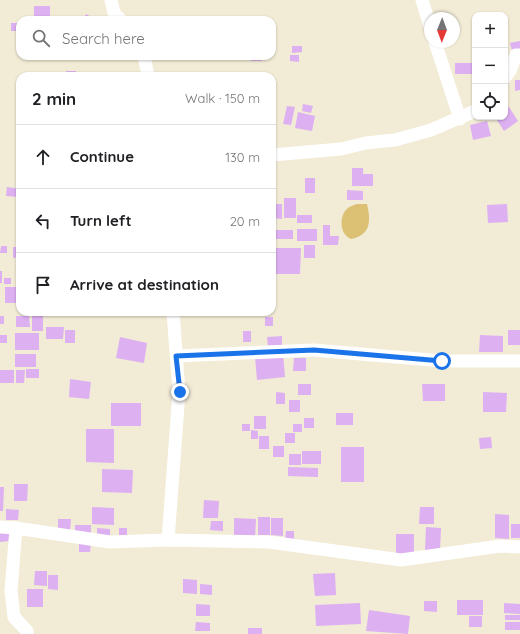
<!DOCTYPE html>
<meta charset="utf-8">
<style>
body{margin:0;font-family:Quicksand,sans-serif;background:#f6f6f6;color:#202124}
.controls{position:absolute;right:12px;top:12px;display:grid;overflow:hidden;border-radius:8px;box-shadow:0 1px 3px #0004}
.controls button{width:36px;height:36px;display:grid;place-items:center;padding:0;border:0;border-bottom:1px solid #e0e0e0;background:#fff;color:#202124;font:20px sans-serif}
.compass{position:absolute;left:424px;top:12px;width:36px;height:36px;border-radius:50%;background:#fff;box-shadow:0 1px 3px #0004;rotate:181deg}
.stop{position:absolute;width:12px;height:12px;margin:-9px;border:3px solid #1a73e8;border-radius:50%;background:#fff}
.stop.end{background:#1a73e8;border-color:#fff;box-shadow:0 1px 4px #0008}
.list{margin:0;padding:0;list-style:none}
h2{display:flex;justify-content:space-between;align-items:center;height:52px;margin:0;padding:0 16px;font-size:17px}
h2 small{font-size:13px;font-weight:400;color:#757577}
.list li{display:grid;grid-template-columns:26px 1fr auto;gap:12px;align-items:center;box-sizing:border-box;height:64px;padding:0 16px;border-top:1px solid #e0e0e0}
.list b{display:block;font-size:15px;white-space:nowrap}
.list em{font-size:13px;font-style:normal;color:#757577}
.icon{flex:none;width:22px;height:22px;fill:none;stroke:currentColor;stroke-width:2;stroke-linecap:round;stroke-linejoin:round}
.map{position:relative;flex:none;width:520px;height:634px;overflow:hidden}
.search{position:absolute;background:#fff;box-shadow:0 1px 3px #0004;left:16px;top:16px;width:260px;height:44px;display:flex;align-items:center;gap:10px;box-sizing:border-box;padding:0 14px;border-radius:12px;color:#757577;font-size:15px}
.panel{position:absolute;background:#fff;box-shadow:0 1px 3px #0004;left:16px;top:72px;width:260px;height:244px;border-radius:12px}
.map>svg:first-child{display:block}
.water{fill:#dcc073}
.building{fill:#ddb0f2}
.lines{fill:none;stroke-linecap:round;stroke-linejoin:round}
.minor{stroke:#fff;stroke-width:13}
.route{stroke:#1a73e8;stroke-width:5}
</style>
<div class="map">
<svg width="520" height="634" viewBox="0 0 520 634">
<rect width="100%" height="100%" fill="#f2ebd6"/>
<!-- water -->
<path class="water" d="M357,204H367C371,221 371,235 351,239C340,235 338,216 348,208C350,206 354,205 357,204Z"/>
<!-- building -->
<g class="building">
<rect x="34" y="6" width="16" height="14"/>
<path d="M86,14L91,17L90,20H83Z"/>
<rect x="11" y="23" width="8" height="8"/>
<path d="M520,41V53L513,54L510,43Z"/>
<path d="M292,46H302V52L292,53Z"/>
<path d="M290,55H299V62L290,61Z"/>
<rect x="45" y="56" width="12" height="3"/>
<rect x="251" y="56" width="11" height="5"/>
<rect x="455" y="63" width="17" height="11"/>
<rect x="66" y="71" width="10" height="5"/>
<rect x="79" y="74" width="19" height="2"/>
<rect x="272" y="80" width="3" height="12"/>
<path d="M515,80H520V90L515,91Z"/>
<path d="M303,104L313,106L311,113L302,111Z"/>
<path d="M287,106L295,107L291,125L283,124Z"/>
<path d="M509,107L518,121L504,131L495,117H505V109Z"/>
<path d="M298,112L315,116L312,131L295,128Z"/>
<path d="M487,121L491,136L473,140L470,125Z"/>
<path d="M352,168H363V174H373V186H352Z"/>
<rect x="305" y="178" width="10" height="15"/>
<path d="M7,187L20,189V197L6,196Z"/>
<path d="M347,190L363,191V200H347Z"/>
<rect x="284" y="198" width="12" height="20"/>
<path d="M272,204H282V219L272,218Z"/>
<path d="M507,204L508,222L488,223L487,205Z"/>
<rect x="297" y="215" width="15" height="8"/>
<path d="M323,225H330V236H339L338,245H323Z"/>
<rect x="297" y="229" width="20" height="12"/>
<rect x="276" y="230" width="17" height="9"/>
<rect x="304" y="245" width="11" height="13"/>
<path d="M1,246H7V253H0Z"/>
<path d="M13,247H20V257L13,258Z"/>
<path d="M275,248H301L300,274H274Z"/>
<rect x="0" y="271" width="2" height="12"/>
<rect x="4" y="278" width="7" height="6"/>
<rect x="5" y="287" width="15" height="16"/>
<rect x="32" y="314" width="11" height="17"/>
<rect x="0" y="316" width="4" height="8"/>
<path d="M16,316H29L30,327H16Z"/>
<rect x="265" y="317" width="8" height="9"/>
<path d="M46,327H64L63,339H46Z"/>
<rect x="65" y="330" width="10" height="13"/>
<rect x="508" y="330" width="12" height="15"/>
<rect x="243" y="331" width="8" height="11"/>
<rect x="15" y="333" width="24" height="17"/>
<rect x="0" y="335" width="7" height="8"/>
<path d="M480,335L503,336V352H479Z"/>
<path d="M282,336V345L268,346L267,337Z"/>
<path d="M120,337L147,343L144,363L116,358Z"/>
<rect x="15" y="354" width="21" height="13"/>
<path d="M283,354L285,377L257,380L255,357Z"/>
<path d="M294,358H306V371H293Z"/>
<rect x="26" y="369" width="13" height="9"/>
<rect x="0" y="370" width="14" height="13"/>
<path d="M16,370H25L24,383H16Z"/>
<path d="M70,379L91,382L89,399L69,397Z"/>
<rect x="298" y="384" width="13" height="11"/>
<path d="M422,384H445V401H423Z"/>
<path d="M276,392L285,393V404H276Z"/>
<path d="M483,392L507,393L506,412H483Z"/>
<rect x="289" y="400" width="11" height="12"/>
<rect x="111" y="403" width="30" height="23"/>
<rect x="336" y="413" width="17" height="12"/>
<rect x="254" y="416" width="12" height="13"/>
<rect x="304" y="418" width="10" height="10"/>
<rect x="242" y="424" width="8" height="7"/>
<rect x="293" y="424" width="9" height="8"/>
<path d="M86,429H114V463L86,462Z"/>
<path d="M251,430L258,431V439H251Z"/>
<rect x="285" y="433" width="10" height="10"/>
<rect x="259" y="436" width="10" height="13"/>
<path d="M491,437L492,448L480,449L479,438Z"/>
<rect x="273" y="446" width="11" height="11"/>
<rect x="341" y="447" width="23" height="35"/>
<rect x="302" y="451" width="19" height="13"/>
<rect x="289" y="454" width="12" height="11"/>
<path d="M288,467L318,468V477L288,476Z"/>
<path d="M102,469L133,470L132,493L102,492Z"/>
<path d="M14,484H28L27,501H14Z"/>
<path d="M0,487H4L3,511H0Z"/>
<path d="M204,500L219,501L218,518H203Z"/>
<path d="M92,507L114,508V525L92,524Z"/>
<path d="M420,507H434V524H419Z"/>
<path d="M6,509L19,510L18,520H6Z"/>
<path d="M495,514L509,515V539L495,538Z"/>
<rect x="258" y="517" width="12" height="18"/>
<path d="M234,518L256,519L255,539L234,538Z"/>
<path d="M271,518H283V536L271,535Z"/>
<path d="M58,519H71L70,532L58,531Z"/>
<path d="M211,521H223V531L210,530Z"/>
<rect x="511" y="524" width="9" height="14"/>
<rect x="75" y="525" width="16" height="8"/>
<path d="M426,527L441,528L440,550H425Z"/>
<path d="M97,528L110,529V537H97Z"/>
<rect x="119" y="528" width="8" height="9"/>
<path d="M0,531H9V541L0,542Z"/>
<path d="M286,531H294V541H285Z"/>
<rect x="396" y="534" width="18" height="20"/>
<path d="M79,543L91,544L90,552H79Z"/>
<path d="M35,571H47V586L34,585Z"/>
<path d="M335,573L336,595L315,596L313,574Z"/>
<path d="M48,575H58V590L48,589Z"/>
<path d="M183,579L197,580V594L183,593Z"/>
<path d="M200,584L212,585V595L200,594Z"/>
<rect x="27" y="589" width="16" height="18"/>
<rect x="457" y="600" width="26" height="15"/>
<path d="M424,601H437V612L424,611Z"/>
<path d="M360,603L361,624L316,626L315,605Z"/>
<path d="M504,603L520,604V614L504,613Z"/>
<path d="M196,604L210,605V616H196Z"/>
<path d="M369,610L410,616L408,634L366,631Z"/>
<rect x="505" y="615" width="15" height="5"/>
<rect x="469" y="616" width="13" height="11"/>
<path d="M196,622L210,623V631H195Z"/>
<rect x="505" y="622" width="15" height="8"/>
<rect x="248" y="628" width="14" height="6"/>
</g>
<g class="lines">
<!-- minor -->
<g class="minor">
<path d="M111,0L114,13L121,20"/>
<path d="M422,0L430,26"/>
<path d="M435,42L460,119"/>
<path d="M144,56L148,76"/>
<path d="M505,77L510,71L516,55H520"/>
<path d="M272,155L341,149L366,143L395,140L431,130L475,111"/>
<path d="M177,356L314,350L442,361H520"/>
<path d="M0,527L16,528L110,542L168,540L269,542L401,560L500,546L520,547"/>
<path d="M16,528L11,591L14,617L27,631V634"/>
<path d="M168,540L179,392L173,312"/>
</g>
</g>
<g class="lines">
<!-- route -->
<path class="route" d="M180,392L176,356L314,350L442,361"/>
</g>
</svg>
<div class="controls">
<button>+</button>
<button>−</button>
<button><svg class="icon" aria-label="locate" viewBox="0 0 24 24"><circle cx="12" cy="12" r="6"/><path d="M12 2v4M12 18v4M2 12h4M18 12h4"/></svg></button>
</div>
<svg class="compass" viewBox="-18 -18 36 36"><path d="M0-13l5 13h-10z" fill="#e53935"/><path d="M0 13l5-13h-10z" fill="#757577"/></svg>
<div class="stop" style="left:442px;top:361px"></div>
<div class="stop end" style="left:180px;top:392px"></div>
<div class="search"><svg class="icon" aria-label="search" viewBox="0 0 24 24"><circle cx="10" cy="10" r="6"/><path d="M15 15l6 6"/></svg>Search here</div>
<section class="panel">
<h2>2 min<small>Walk · 150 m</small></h2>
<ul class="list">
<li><svg class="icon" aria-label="ahead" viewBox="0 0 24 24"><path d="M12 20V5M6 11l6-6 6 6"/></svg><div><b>Continue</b></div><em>130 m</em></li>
<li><svg class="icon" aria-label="left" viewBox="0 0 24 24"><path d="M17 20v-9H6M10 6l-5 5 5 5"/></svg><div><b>Turn left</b></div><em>20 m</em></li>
<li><svg class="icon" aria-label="arrive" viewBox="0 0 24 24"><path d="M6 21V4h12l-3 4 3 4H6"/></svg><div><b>Arrive at destination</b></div></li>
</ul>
</section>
</div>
